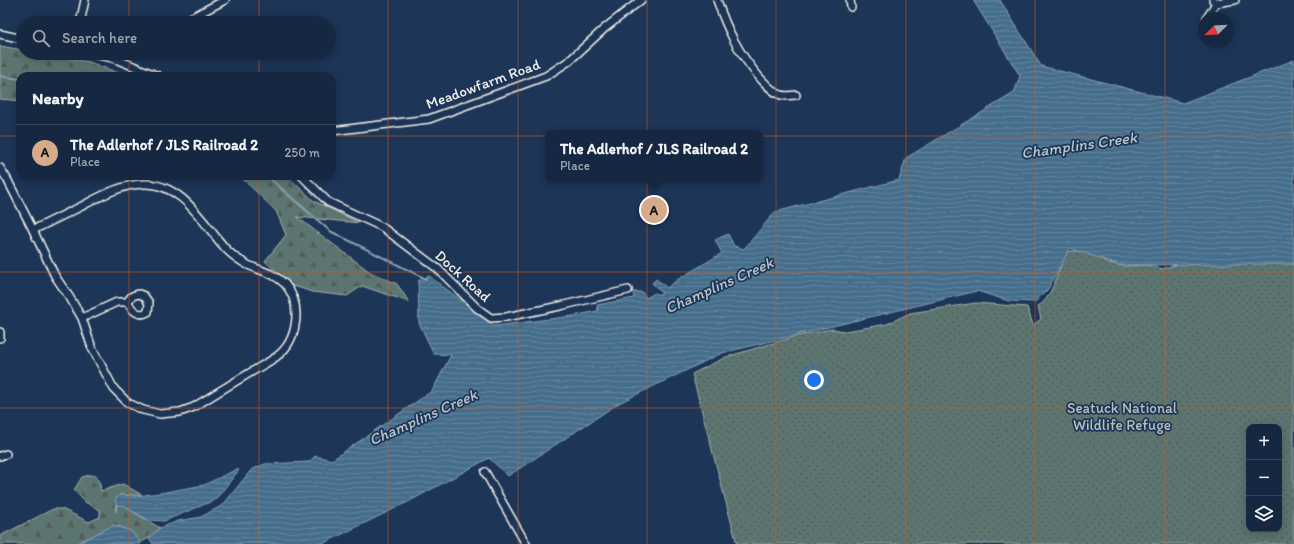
<!DOCTYPE html>
<meta charset="utf-8">
<style>
body{margin:0;font-family:Itim,sans-serif;background:#1f3048;color:#f1f3f6}
.controls{position:absolute;right:12px;bottom:12px;display:grid;overflow:hidden;border-radius:8px;box-shadow:0 2px 10px #0003}
.controls button{width:36px;height:36px;display:grid;place-items:center;padding:0;border:0;border-bottom:1px solid #35445a;background:#162841;color:#f1f3f6;font:20px sans-serif}
.compass{position:absolute;left:1198px;top:12px;width:36px;height:36px;border-radius:50%;background:#162841;box-shadow:0 2px 10px #0003;rotate:246deg}
.you{position:absolute;left:814px;top:380px;width:14px;height:14px;margin:-10px;border:3px solid #fff;border-radius:50%;background:#1a73e8;box-shadow:0 0 0 6px #1a73e833}
.badge{display:grid;place-items:center;width:26px;height:26px;border-radius:50%;background:#d6ab8b;color:#111;font-size:13px;font-weight:700}
.pin{position:absolute;translate:-50% -50%;border:2px solid #fff;box-shadow:0 1px 4px #0006}
.popup{position:absolute;left:545px;top:130px;width:218px;height:52px;box-sizing:border-box;display:grid;place-content:center;border-radius:8px;background:#162841;filter:drop-shadow(0 1px 3px #0005);font-size:13px;white-space:nowrap;color:#9ea6b1}
.popup b{font-size:15px;color:#f1f3f6}
.popup::after{content:'';position:absolute;left:50%;top:100%;margin-left:-8px;border:8px solid transparent;border-top-color:#162841}
.list{margin:0;padding:0;list-style:none}
h2{display:flex;justify-content:space-between;align-items:center;height:52px;margin:0;padding:0 16px;font-size:17px}
h2 small{font-size:13px;font-weight:400;color:#9ea6b1}
.list li{display:grid;grid-template-columns:26px 1fr auto;gap:12px;align-items:center;box-sizing:border-box;height:56px;padding:0 16px;border-top:1px solid #35445a}
.list b{display:block;font-size:15px;white-space:nowrap}
.list p{margin:0;font-size:13px;white-space:nowrap;color:#9ea6b1}
.list em{font-size:13px;font-style:normal;color:#9ea6b1}
.icon{flex:none;width:22px;height:22px;fill:none;stroke:currentColor;stroke-width:2;stroke-linecap:round;stroke-linejoin:round}
.map{position:relative;flex:none;width:1294px;height:544px;overflow:hidden}
.search{position:absolute;background:#162841;box-shadow:0 2px 10px #0003;left:16px;top:16px;width:320px;height:44px;display:flex;align-items:center;gap:10px;box-sizing:border-box;padding:0 14px;border-radius:22px;color:#9ea6b1;font-size:15px}
.panel{position:absolute;background:#162841;box-shadow:0 2px 10px #0003;left:16px;top:72px;width:320px;height:108px;border-radius:12px}
.map>svg:first-child{display:block}
.forest{fill:url(#forest-firs);stroke:#a8b2ac}
.park{fill:url(#park-dots);stroke:#a8b2ac;fill-rule:evenodd}
.water{fill:url(#water-rules);stroke:#8aa2b1}
.lines{fill:none;stroke-linecap:round;stroke-linejoin:round}
.stream{stroke:#8aa2b1;stroke-width:2}
.minor-casing{stroke:#f4f1e8;stroke-width:10}
.minor{stroke:#1d3557;stroke-width:7}
.grid{fill:none;stroke:#e8590c;stroke-width:1;stroke-opacity:0.55}
.labels{text-anchor:middle;dominant-baseline:central;stroke-width:3.5;stroke-linejoin:round;paint-order:stroke}
.street-label{font-size:15px;fill:#f4f1e8;stroke:#1d3557}
.park-label{font-size:15px;fill:#b7bfb8;stroke:#1d3557}
.water-label{font-size:16px;font-style:italic;fill:#b6c3c8;stroke:#1d3557}
</style>
<div class="map">
<svg width="1294" height="544" viewBox="0 0 1294 544">
<defs>
<pattern id="forest-firs" width="22" height="20" patternUnits="userSpaceOnUse"><rect width="22" height="20" fill="#5c7470"/><path d="M5 1l3.5 6h-7zM16 11l3.5 6h-7z" fill="#525c59"/></pattern>
<pattern id="park-dots" width="8" height="8" patternUnits="userSpaceOnUse"><rect width="8" height="8" fill="#5c7470"/><path d="M2 2h.1M6 6h.1" fill="none" stroke="#525c59" stroke-width="1.8" stroke-linecap="round"/></pattern>
<pattern id="water-rules" width="6" height="5" patternUnits="userSpaceOnUse"><rect width="6" height="5" fill="#446e8c"/><path d="M0 2.5h6" fill="none" stroke="#60839c"/></pattern>
</defs>
<rect width="100%" height="100%" fill="#1d3557"/>
<filter id="ink" filterUnits="userSpaceOnUse"><feTurbulence type="fractalNoise" baseFrequency=".025" numOctaves="2"/><feDisplacementMap in="SourceGraphic" scale="8" xChannelSelector="R" yChannelSelector="G"/><feConvolveMatrix kernelMatrix="1 2 1 2 8 2 1 2 1" color-interpolation-filters="sRGB"/></filter>
<g filter="url(#ink)">
<!-- forest -->
<g class="forest">
<path d="M0,46L23,50V53H40L89,62L127,76H20V101L0,99Z"/>
<path d="M240,176H287L314,201L359,223L297,217L370,272L397,284L409,302L362,286L347,296L312,292L291,285L265,261L286,235L276,211Z"/>
<path d="M90,475L96,476L100,484L101,491L123,484L142,495H119L130,510L160,528L149,538L140,543L131,531L114,525L76,544H0V536L53,509H62L89,522L100,517V510L85,502L74,490L82,477Z"/>
</g>
<!-- park -->
<path class="park" d="M1070,251H1078L1092,254L1108,263L1124,266L1149,265L1163,269L1189,260L1294,264V544H737L692,374L726,357L797,336L832,329L845,331L870,327L887,324L910,313L976,303L1027,307L1033,325L1041,319L1038,306C1051,300 1058,272 1063,259L1066,254ZM1249,427H1279V529H1249Z"/>
<!-- water -->
<g class="water">
<path d="M973,0H1000L1041,66L1183,103L1294,60V264L1119,265L1070,248L1048,289L1035,302L1009,301L977,291L722,353L619,403L508,476L489,458L408,502L322,544H153L149,538L160,528L178,521L201,517L223,505L251,470L265,464L309,462L315,456L332,460L432,391L451,355L434,354L419,323L418,281L429,276L495,326L573,316L598,311L597,305L634,298L633,292H642L646,298L655,293L659,295L662,293L652,283L656,279L667,288L677,280L722,253L715,240L728,234L734,246L744,249L775,212L899,180L906,158L1014,93L1020,76Z"/>
<path d="M237,469L239,470L215,500L164,521L149,520L130,510L126,506L116,505L115,500L119,495L136,496L160,493L204,485Z"/>
<path d="M114,525L131,531L141,544H76Z"/>
</g>
<g class="lines">
<!-- stream -->
<g class="stream">
<path d="M0,76L20,79"/>
<path d="M267,176L330,231L426,279"/>
<path d="M116,511V505H117"/>
</g>
<!-- minor casing -->
<g class="minor-casing">
<g id="minor">
<path d="M717,0C727,30 739,54 760,78C766,84 772,92 781,95C786,97 792,95 796,95"/>
<path d="M850,0L851,7"/>
<path d="M1213,0L1216,3L1235,0"/>
<path d="M1207,18L1216,3"/>
<path d="M80,23L85,0"/>
<path d="M181,23L225,0"/>
<path d="M0,34L23,39"/>
<path d="M89,53L113,58L158,76"/>
<path d="M113,58L124,53"/>
<path d="M332,131L429,119L546,76L569,61L605,28L641,0"/>
<path d="M0,168L7,179L33,230L55,276L70,298L82,318L92,348L114,389L128,403L143,410L160,414L180,412L194,407C213,395 233,383 253,371C261,366 269,362 276,357C298,341 303,305 285,284C274,273 261,271 248,265C240,261 232,255 226,249C203,224 183,183 144,184C122,184 101,196 82,206C66,214 49,222 33,230"/>
<path d="M302,176L328,202L382,227L438,269L477,308L491,318L506,317L560,306L628,290"/>
<path d="M82,318L117,302H128C130,296 134,295 139,294L144,296L149,303L148,312C139,317 132,311 128,302"/>
<path d="M0,332V338"/>
<path d="M0,456L6,454"/>
<path d="M485,472L526,544"/>
</g>
</g>
<!-- minor -->
<use href="#minor" class="minor"/>
</g>
</g>
<!-- grid -->
<path class="grid" d="M129,0V23M259,0V23M388,0V544M518,0V544M647,0V544M776,0V544M906,0V544M1035,0V544M1165,0V544M129,53V76M259,53V76M0,136H20M332,136H1294M129,176V544M259,176V544M0,272H1294M0,408H1294"/>
<g class="labels">
<!-- street labels -->
<g class="street-label">
<text transform="translate(483 84) rotate(-20)">Meadowfarm Road</text>
<text transform="translate(463 276) rotate(42)">Dock Road</text>
</g>
<!-- park labels -->
<g class="park-label">
<text x="1122" y="408">Seatuck National<tspan x="1122" dy="17">Wildlife Refuge</tspan></text>
</g>
<!-- water labels -->
<g class="water-label">
<text transform="translate(1079 145) rotate(-8)">Champlins Creek</text>
<text transform="translate(719 285) rotate(-24)">Champlins Creek</text>
<text transform="translate(423 417) rotate(-24)">Champlins Creek</text>
</g>
</g>
</svg>
<div class="controls">
<button>+</button>
<button>−</button>
<button><svg class="icon" aria-label="layers" viewBox="0 0 24 24"><path d="M12 4l9 5-9 5-9-5zM3 14l9 5 9-5"/></svg></button>
</div>
<svg class="compass" viewBox="-18 -18 36 36"><path d="M0-13l5 13h-10z" fill="#e53935"/><path d="M0 13l5-13h-10z" fill="#9ea6b1"/></svg>
<div class="you"></div>
<div class="pin badge" style="left:654px;top:210px">A</div>
<div class="popup"><b>The Adlerhof / JLS Railroad 2</b>Place</div>
<div class="search"><svg class="icon" aria-label="search" viewBox="0 0 24 24"><circle cx="10" cy="10" r="6"/><path d="M15 15l6 6"/></svg>Search here</div>
<section class="panel">
<h2>Nearby<small></small></h2>
<ul class="list">
<li><span class="badge">A</span><div><b>The Adlerhof / JLS Railroad 2</b><p>Place</p></div><em>250 m</em></li>
</ul>
</section>
</div>
